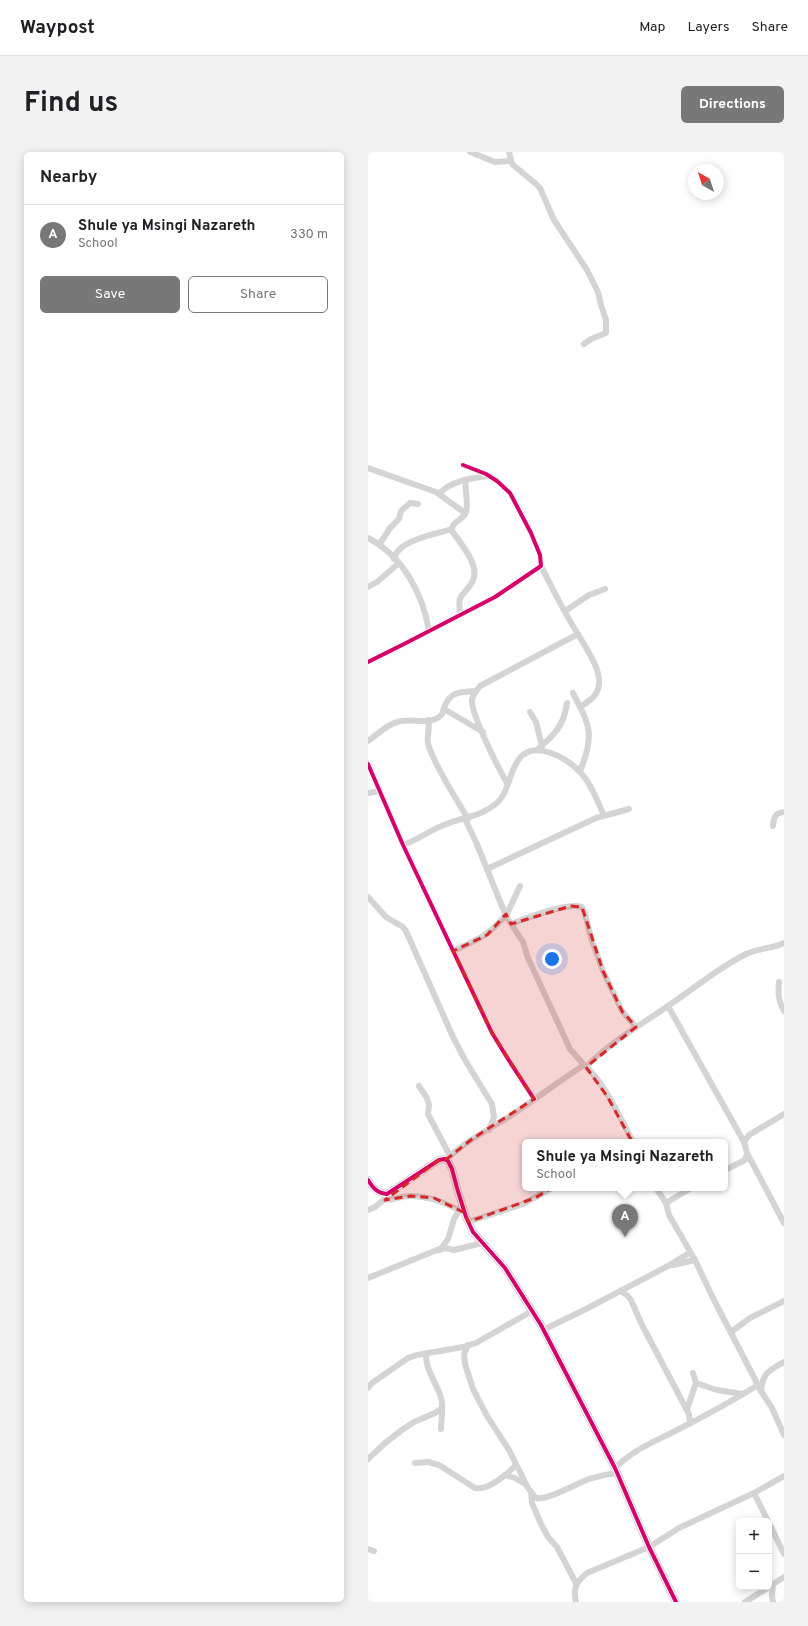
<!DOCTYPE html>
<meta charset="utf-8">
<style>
body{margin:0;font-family:Overpass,sans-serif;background:#f2f2f2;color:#202124}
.controls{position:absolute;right:12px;bottom:12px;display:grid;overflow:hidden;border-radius:6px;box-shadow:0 2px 10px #0003}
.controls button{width:36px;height:36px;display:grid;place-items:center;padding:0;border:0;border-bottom:1px solid #e0e0e0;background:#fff;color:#202124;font:20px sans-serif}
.compass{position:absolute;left:320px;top:12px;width:36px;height:36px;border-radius:50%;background:#fff;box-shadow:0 2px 10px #0003;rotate:321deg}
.you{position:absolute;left:184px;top:807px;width:14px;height:14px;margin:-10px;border:3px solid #fff;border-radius:50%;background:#1a73e8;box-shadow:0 0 0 6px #1a73e833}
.badge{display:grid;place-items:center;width:26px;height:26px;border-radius:50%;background:#787878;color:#fff;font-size:13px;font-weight:700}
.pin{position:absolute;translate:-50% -33px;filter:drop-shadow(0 1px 2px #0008)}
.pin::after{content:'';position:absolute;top:21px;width:14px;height:12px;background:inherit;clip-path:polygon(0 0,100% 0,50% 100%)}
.popup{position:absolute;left:154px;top:987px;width:206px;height:52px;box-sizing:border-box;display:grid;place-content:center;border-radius:6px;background:#fff;filter:drop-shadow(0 1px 3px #0005);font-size:13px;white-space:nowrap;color:#757577}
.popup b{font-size:15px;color:#202124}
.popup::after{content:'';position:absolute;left:50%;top:100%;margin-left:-8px;border:8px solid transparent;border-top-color:#fff}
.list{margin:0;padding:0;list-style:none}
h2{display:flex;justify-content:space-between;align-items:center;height:52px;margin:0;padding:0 16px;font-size:17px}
h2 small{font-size:13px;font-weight:400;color:#757577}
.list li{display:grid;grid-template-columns:26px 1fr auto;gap:12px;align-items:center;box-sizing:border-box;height:60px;padding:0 16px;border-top:1px solid #e0e0e0}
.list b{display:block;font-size:15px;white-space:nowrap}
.list p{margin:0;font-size:13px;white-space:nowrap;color:#757577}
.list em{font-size:13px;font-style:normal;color:#757577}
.actions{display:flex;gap:8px;padding:12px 16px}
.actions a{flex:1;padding:9px 0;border:1px solid #787878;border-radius:6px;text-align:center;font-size:14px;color:#787878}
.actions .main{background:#787878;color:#fff}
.map{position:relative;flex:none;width:416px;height:1450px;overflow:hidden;border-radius:6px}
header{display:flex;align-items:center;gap:24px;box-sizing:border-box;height:56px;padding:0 20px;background:#fff;border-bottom:1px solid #e0e0e0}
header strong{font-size:19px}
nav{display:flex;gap:22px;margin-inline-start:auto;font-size:14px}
.intro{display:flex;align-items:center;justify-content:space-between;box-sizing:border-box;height:96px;padding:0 24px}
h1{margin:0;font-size:28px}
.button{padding:10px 18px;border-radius:6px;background:#787878;color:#fff;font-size:14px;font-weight:700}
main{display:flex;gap:24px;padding:0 24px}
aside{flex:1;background:#fff;border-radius:6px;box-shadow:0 2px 10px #0003}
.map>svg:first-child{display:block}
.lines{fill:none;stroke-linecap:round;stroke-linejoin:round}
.minor{stroke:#d4d4d4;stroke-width:6}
.tertiary{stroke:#d4d4d4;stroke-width:8}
.cycleway-casing{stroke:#fff;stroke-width:6}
.cycleway{stroke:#d6006c;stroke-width:4}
.marked{fill:#d62828;fill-opacity:0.2;stroke:#d62828;stroke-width:3;stroke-dasharray:8 5;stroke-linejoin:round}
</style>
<header>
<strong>Waypost</strong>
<nav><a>Map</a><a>Layers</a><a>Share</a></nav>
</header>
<div class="intro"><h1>Find us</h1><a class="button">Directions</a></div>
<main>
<aside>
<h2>Nearby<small></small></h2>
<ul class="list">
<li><span class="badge">A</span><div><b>Shule ya Msingi Nazareth</b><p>School</p></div><em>330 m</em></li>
</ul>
<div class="actions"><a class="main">Save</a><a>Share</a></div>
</aside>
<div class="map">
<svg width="416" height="1450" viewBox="0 0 416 1450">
<rect width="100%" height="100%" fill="#fff"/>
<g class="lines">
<!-- minor -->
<g class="minor">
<path d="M102,0L127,10L143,9"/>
<path d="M141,0L144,12L168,32L172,36L186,68L219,118L230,140L233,153L238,168V181L223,187L216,192"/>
<path d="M0,316L68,340L97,361"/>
<path d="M71,342C82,329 104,326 120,324"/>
<path d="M0,386C35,404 55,442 61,479"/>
<path d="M11,393L22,376L31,367L33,359L42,351L50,352"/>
<path d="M26,407C29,388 69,382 84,377"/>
<path d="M173,414C184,436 195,458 208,479C216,493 233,516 231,532C230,544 221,549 212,555"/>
<path d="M0,435L9,430L31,411"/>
<path d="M197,459L221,443L237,437"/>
<path d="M92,463C90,441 92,448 103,432C115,416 93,392 84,379C83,369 95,369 98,360C101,349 96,339 98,328"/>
<path d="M0,510L38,491L127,445L173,414L172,403L163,381L142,341L129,329L118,322L95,313"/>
<path d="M205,541C222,574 227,583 212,619"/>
<path d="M76,557L115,580"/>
<path d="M162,560L168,570L174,594"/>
<path d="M60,568C63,578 57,586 61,595C70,620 87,644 100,667"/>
<path d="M0,589C9,583 18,573 29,570C42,565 64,575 74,562C80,541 86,540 108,539"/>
<path d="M169,598C186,583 196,574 199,551"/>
<path d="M0,612L35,693L124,881L140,907L166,947"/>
<path d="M139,631C131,617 102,561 104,547C105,542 109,538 112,534L210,482"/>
<path d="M0,641L12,639"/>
<path d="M97,667L108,690L138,764L155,790L160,806L202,897L216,913"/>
<path d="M405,674C406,665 407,661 416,660"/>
<path d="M35,693C50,688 62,678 76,673C96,664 111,666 129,651C141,640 141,620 151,607C166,587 199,606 212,620C223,631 229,649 236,663"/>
<path d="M119,717L228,666L261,657"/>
<path d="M0,745L18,765L35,775L38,779L85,885L97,908L124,952L126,965L121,978"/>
<path d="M138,764L152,734"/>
<path d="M143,772C159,766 199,750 214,755L217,761L223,786L235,819L254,859L268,875"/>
<path d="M85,799C107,789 124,782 138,762"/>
<path d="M411,830C410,841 410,849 416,859"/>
<path d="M300,854L376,990"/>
<path d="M218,915C240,892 268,876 294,858C322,840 348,817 378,802C390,796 404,797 416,791"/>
<path d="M51,934L59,946L61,953L60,962L82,1004"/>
<path d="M379,1001L416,1071"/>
<path d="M78,1008C96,990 118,979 139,966C165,949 190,930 216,913C236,929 253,967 265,990"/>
<path d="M357,1018L377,1008L379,1001L376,990L381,983L416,962"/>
<path d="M288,1036L298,1051L301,1063L327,1108L345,1146L393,1239L404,1256L416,1283"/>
<path d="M17,1048C26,1048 34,1044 42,1044C60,1044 75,1050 91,1058"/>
<path d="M298,1051L323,1036"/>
<path d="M0,1058L7,1055L19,1045"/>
<path d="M100,1070L155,1052L184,1036"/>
<path d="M72,1098L80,1087L86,1067L93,1055"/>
<path d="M305,1113L327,1108"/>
<path d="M0,1126L69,1098L77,1096L86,1098L114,1091"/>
<path d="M252,1139L259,1143L263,1148L274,1173L321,1262L322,1271"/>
<path d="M175,1178L218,1157L300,1114L321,1101"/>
<path d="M363,1180L382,1166L416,1149"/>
<path d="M100,1193L96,1202L97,1212L105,1237L119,1264L141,1298L160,1336L168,1346C181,1348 207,1332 221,1327C230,1324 239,1322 249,1321"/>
<path d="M58,1202C57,1218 69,1231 73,1246C76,1256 73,1267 73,1277"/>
<path d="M328,1231L349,1238L375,1242"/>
<path d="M0,1236L4,1231L40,1206L49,1203L95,1195L108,1191L164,1159"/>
<path d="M393,1239C395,1221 400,1219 416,1210"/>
<path d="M319,1257L328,1231L325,1221"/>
<path d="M0,1307L17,1291L34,1278L46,1270L67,1261L74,1256"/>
<path d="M47,1311L60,1310L71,1313L107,1336C120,1339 139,1322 148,1313"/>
<path d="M247,1316C266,1297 286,1290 309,1278C337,1264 364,1249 390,1233"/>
<path d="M137,1323L147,1326L157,1332"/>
<path d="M163,1340L164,1351L173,1372L180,1385L189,1395L208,1431"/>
<path d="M386,1341L400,1369"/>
<path d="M401,1371L416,1402"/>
<path d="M0,1397L6,1399"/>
<path d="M405,1432L404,1443L405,1450"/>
<path d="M402,1434L416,1425"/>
<path d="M208,1450C205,1436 208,1430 219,1421L281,1395L311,1376L386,1341L416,1324"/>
<path d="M377,1450L401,1435"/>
</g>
<!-- tertiary -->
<path class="tertiary" d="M0,1028C5,1036 9,1041 19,1042L71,1008L76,1007L80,1009L84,1017L89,1036L98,1065L105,1080L137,1116L173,1173L247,1316L281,1395L308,1450"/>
<!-- cycleway casing -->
<g class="cycleway-casing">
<g id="cycleway">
<path d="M0,510L38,491L127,445L173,414L172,403L163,381L142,341L129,329L118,322L95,313"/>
<path d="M0,612L35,693L124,881L140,907L166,947"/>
<path d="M0,1028C5,1036 9,1041 19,1042L71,1008L76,1007L80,1009L84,1017L89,1036L98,1065L105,1080L137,1116L173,1173L247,1316L281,1395L308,1450"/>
</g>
</g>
<!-- cycleway -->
<use href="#cycleway" class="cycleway"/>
</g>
<!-- marked area -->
<path class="marked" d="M203,754L214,755L235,819L254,859L268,875L218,915L239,944L266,993L222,1013L167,1046L100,1070L97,1061L66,1046L43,1044L17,1048L71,1008L80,1006L104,987L166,947L124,881L85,799L119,783L138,762L143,772Z"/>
</svg>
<div class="controls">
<button>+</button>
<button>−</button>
</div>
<svg class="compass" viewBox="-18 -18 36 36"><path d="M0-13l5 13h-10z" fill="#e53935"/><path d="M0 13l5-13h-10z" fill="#757577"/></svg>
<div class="you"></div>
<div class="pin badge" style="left:257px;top:1085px">A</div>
<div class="popup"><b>Shule ya Msingi Nazareth</b>School</div>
</div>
</main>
